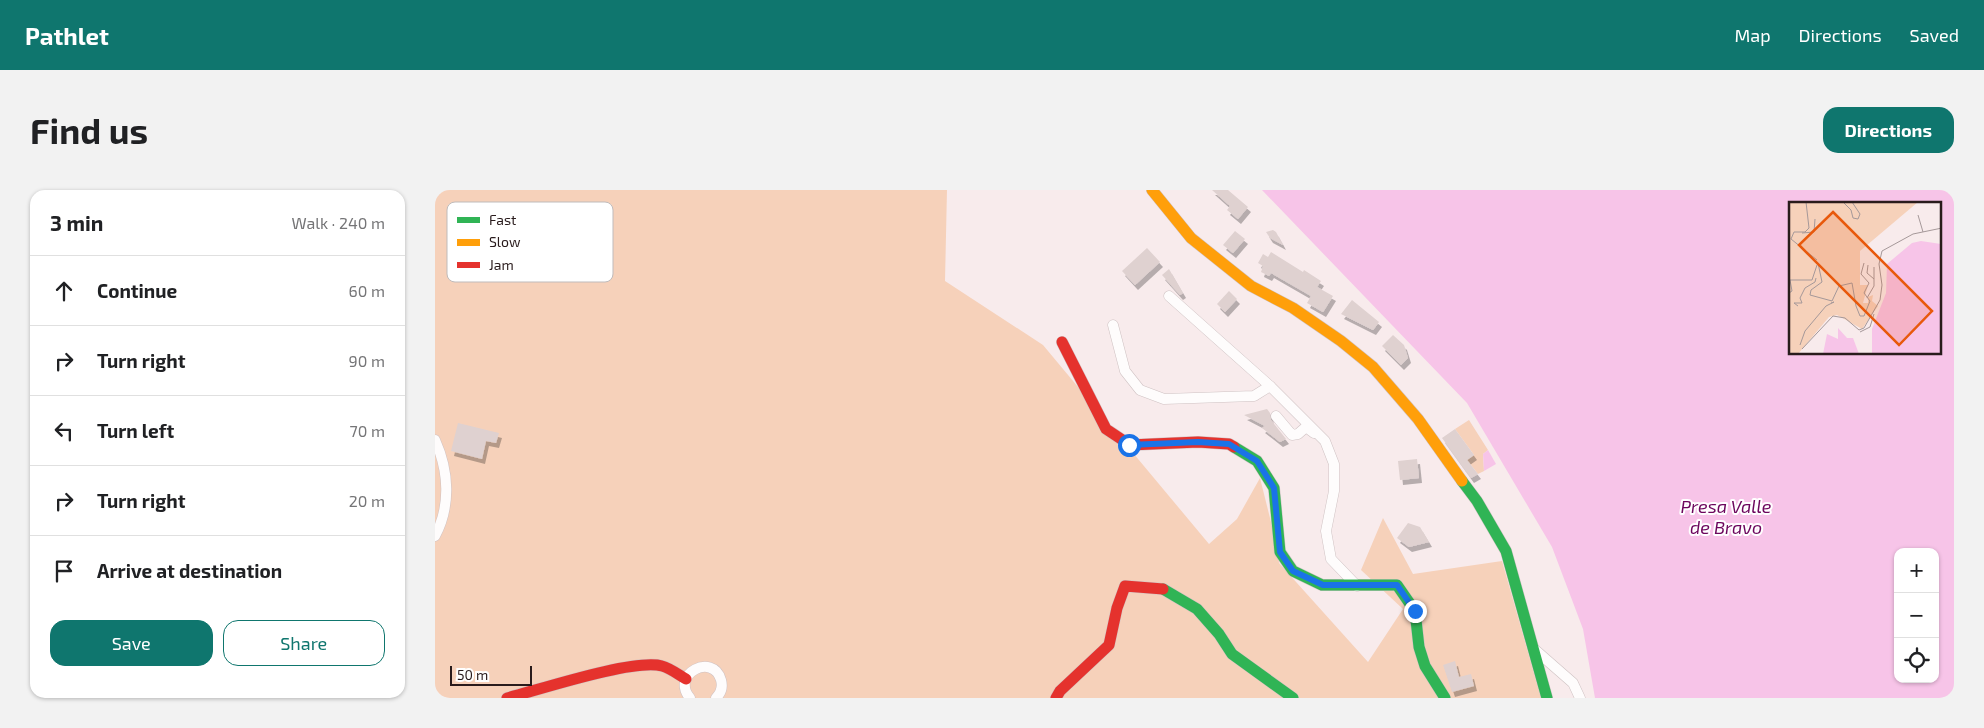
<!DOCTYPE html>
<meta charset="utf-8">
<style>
body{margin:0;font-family:"Exo 2",sans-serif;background:#f2f2f2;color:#202124}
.controls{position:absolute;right:15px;bottom:15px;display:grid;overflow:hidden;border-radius:10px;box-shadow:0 1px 4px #0004}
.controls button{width:45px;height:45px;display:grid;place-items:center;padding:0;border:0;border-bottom:1px solid #e0e0e0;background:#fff;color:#202124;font:25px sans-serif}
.scale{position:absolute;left:15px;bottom:12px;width:82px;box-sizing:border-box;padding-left:5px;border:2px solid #291b1c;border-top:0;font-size:14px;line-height:18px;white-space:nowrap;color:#291b1c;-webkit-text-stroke:4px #fff;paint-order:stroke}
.stop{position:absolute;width:15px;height:15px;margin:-11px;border:4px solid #1a73e8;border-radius:50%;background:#fff}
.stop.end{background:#1a73e8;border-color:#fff;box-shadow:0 1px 5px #0008}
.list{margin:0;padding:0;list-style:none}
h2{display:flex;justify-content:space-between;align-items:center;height:65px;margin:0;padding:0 20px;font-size:21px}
h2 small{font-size:16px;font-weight:400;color:#757577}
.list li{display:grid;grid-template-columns:32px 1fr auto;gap:15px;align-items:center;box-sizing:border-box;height:70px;padding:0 20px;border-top:1px solid #e0e0e0}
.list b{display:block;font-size:19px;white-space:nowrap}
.list em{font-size:16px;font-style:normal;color:#757577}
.actions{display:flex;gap:10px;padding:15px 20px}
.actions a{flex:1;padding:11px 0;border:1px solid #0f766e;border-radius:15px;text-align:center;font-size:18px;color:#0f766e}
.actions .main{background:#0f766e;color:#fff}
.icon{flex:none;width:28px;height:28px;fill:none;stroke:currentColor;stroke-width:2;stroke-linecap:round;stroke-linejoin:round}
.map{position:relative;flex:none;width:1519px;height:508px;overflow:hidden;border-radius:15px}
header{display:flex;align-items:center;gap:30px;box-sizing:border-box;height:70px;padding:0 25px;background:#0f766e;color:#fff}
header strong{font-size:24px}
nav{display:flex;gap:28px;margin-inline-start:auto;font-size:18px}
.intro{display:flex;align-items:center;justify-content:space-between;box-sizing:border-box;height:120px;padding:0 30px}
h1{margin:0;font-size:35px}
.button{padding:12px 22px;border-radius:15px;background:#0f766e;color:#fff;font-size:18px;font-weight:700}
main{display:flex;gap:30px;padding:0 30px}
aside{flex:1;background:#fff;border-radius:15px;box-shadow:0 1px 4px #0004}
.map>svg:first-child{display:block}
.green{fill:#f6d1ba}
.water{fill:#f7c4e8;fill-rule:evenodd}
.building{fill:#dfd1d0;filter:url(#shadow)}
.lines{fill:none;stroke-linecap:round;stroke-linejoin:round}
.street-casing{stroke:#cfc2c3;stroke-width:11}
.fast-casing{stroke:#cfc2c3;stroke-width:12}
.slow-casing{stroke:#cfc2c3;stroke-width:12}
.jam-casing{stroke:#cfc2c3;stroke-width:12}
.street{stroke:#fefcfc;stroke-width:10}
.fast{stroke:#30b455;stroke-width:11}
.slow{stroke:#ff9f0a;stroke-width:11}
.jam{stroke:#e5322d;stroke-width:11}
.route{stroke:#1a73e8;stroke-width:6}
.labels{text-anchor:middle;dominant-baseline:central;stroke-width:4;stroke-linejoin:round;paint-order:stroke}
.water-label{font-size:18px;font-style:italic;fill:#6c065d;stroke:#fff}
.inset-road{fill:none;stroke:#a59899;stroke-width:1}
.view{fill:#e8590c;fill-opacity:0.15;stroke:#e8590c;stroke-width:2.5}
.inset-edge{fill:none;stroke:#291b1c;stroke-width:2.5}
.key{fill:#fff;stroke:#bfbbbb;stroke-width:1}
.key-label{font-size:14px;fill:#291b1c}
</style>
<header>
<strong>Pathlet</strong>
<nav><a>Map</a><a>Directions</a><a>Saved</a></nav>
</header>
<div class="intro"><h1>Find us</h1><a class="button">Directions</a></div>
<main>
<aside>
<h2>3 min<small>Walk · 240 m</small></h2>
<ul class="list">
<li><svg class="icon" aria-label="ahead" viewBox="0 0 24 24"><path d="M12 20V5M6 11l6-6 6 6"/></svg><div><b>Continue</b></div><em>60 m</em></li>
<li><svg class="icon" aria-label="right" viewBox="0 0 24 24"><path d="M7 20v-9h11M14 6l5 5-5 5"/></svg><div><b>Turn right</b></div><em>90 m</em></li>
<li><svg class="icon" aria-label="left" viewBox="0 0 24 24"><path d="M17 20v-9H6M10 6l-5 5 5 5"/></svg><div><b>Turn left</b></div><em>70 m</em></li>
<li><svg class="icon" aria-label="right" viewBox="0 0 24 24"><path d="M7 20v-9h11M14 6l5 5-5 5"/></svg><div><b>Turn right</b></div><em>20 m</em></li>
<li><svg class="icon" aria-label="arrive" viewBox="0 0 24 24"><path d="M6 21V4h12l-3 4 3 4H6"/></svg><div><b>Arrive at destination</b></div></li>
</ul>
<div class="actions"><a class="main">Save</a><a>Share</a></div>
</aside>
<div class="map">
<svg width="1519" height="508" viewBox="0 0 1519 508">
<defs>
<filter id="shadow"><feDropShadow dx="3" dy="5" stdDeviation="0" flood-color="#0004"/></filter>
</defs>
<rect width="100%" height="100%" fill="#f8ebec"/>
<!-- green -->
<g class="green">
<path d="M0,0H512L510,91L608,155L774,354L802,329L825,288L842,356L844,373L933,472L968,419L926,380L948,328L978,384L1067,371L1106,508H0Z"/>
<path d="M1034,230L1053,260L1048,264L1049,281L1043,284L1032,270L1039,265L1020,239Z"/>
</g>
<!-- water -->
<g class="water">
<path d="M827,0H1519V508H1160L1148,439L1117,357L1032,213ZM1355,14H1505V164H1355ZM1463,362H1500V489H1463Z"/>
<path d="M1053,260L1061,274L1049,281L1048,264Z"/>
</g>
<!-- building -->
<g class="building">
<path d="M777,0H793L813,17L803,29L792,20L795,16Z"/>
<path d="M838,40L841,42L848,55L835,48L831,42Z"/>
<path d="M800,41L810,49L798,63L788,55Z"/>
<path d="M712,58L725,72L700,95L687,81Z"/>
<path d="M836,62L868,82L869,80L886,91L882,97L898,106L888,122L872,113L876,106L836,83L834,86L826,82L828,76L823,73L828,64L833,67Z"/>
<path d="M734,79L748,103L745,105L727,85Z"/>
<path d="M794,101L802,109L790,122L782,114Z"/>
<path d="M917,110L944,132L938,140L906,124Z"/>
<path d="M958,145L969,155L973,168L966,175L947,156Z"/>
<path d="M832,219L835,223L836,230L851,249L845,252L827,238L830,236L809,225Z"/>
<path d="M23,233L64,243L61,253L51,251L47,269L16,261Z"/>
<path d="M1020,239L1039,265L1032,270L1043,284L1036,288L1007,248Z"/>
<path d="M982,269L984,288L965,290L963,271Z"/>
<path d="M973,333L985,337L994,352L974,357L962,348Z"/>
<path d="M1020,471L1024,487L1036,484L1039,496L1017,502L1008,475Z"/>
</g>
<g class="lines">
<!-- street casing -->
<g class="street-casing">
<g id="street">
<path d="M734,106L835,196L890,251L899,274V301L891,341L896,369L922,396"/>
<path d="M678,135L690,181L705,200L729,209L819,206L835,196"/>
<path d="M841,226L857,245L863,244L871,237L879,243"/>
<path d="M0,250C14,281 16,316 0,346"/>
<path d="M1098,458L1138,493L1145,508"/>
<path d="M255,508C235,484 278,462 286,490C288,497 286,503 281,508"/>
</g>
</g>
<!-- fast casing -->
<g class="fast-casing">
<g id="fast">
<path d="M799,257L822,271L839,298L845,362L858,381L887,395H962L980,421L984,457L990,476L1010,508"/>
<path d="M1027,291L1042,311L1071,361L1112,508"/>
<path d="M728,399L762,419L784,444L797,464L858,508"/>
</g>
</g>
<!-- slow casing -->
<g class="slow-casing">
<path id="slow" d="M717,0L756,48L816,96L858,118L906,151L938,177L983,229L1027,291"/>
</g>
<!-- jam casing -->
<g class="jam-casing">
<g id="jam">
<path d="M627,152L671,239L695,255L763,252L794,254L799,257"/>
<path d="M72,508C103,500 200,468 227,476C235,478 244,485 251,489"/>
<path d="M621,508L625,501L674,455L682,418L690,396L728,399"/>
</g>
</g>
<!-- street -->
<use href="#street" class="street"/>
<!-- fast -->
<use href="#fast" class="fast"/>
<!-- slow -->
<use href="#slow" class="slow"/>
<!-- jam -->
<use href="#jam" class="jam"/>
</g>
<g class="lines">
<!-- route -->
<path class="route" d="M694,255L763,252L794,254L822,271L839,298L845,362L858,381L888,395H962L980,421"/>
</g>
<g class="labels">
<!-- water labels -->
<g class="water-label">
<text x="1291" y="316">Presa Valle<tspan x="1291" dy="21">de Bravo</tspan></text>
</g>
</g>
<!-- overview -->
<g transform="translate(1354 12)">
<rect width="152" height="152" fill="#f8ebec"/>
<path d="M0,0H129L71,49V83H79L74,101H79V95L84,93L83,99L89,104L73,127L48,113L40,115L9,152H0Z" fill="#f6d1ba"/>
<path d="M132,39L152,42V152H83V127L97,91L98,62L123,41ZM49,126L58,136H64L70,152H34L38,132L49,137Z" fill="#f7c4e8"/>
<path class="inset-road" d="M17,0L20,26L16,30H5L2,37L28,58M54,0L62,8L64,16L69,17L71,12L63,0M129,13L134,30M13,31L25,30L26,17M29,61L33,80L22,88L21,93L43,99M79,63L78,71L85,77M0,91L3,89L1,78H23L28,63M78,96L85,84V65M43,99L50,84L63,81L67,104L71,114H75L81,99L75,91L80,81L72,72L75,61M9,104L5,101H13L11,96L16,86L26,80L27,76M71,130L81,125L85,112M11,143L16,129L37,104L45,100L42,101M13,147L44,114L56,116L70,128L75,126L91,98L93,83L90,62L93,49L124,32L153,26"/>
<path class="view" d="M44,10L143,109L110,143L10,43Z"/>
<rect width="152" height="152" class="inset-edge"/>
</g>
<!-- legend -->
<rect x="12" y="12" width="166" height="80" rx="8" class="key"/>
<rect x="22" y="27" width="23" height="6" fill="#30b455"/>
<rect x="22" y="49" width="23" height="7" fill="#ff9f0a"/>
<rect x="22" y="72" width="23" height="6" fill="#e5322d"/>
<g class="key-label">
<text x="54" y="35">Fast</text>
<text x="54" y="57">Slow</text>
<text x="54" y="80">Jam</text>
</g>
</svg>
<div class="controls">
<button>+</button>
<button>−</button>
<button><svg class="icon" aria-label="locate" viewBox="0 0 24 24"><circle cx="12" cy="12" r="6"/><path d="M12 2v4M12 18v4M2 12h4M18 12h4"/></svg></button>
</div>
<div class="scale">50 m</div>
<div class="stop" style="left:694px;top:255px"></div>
<div class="stop end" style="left:980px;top:421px"></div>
</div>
</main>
